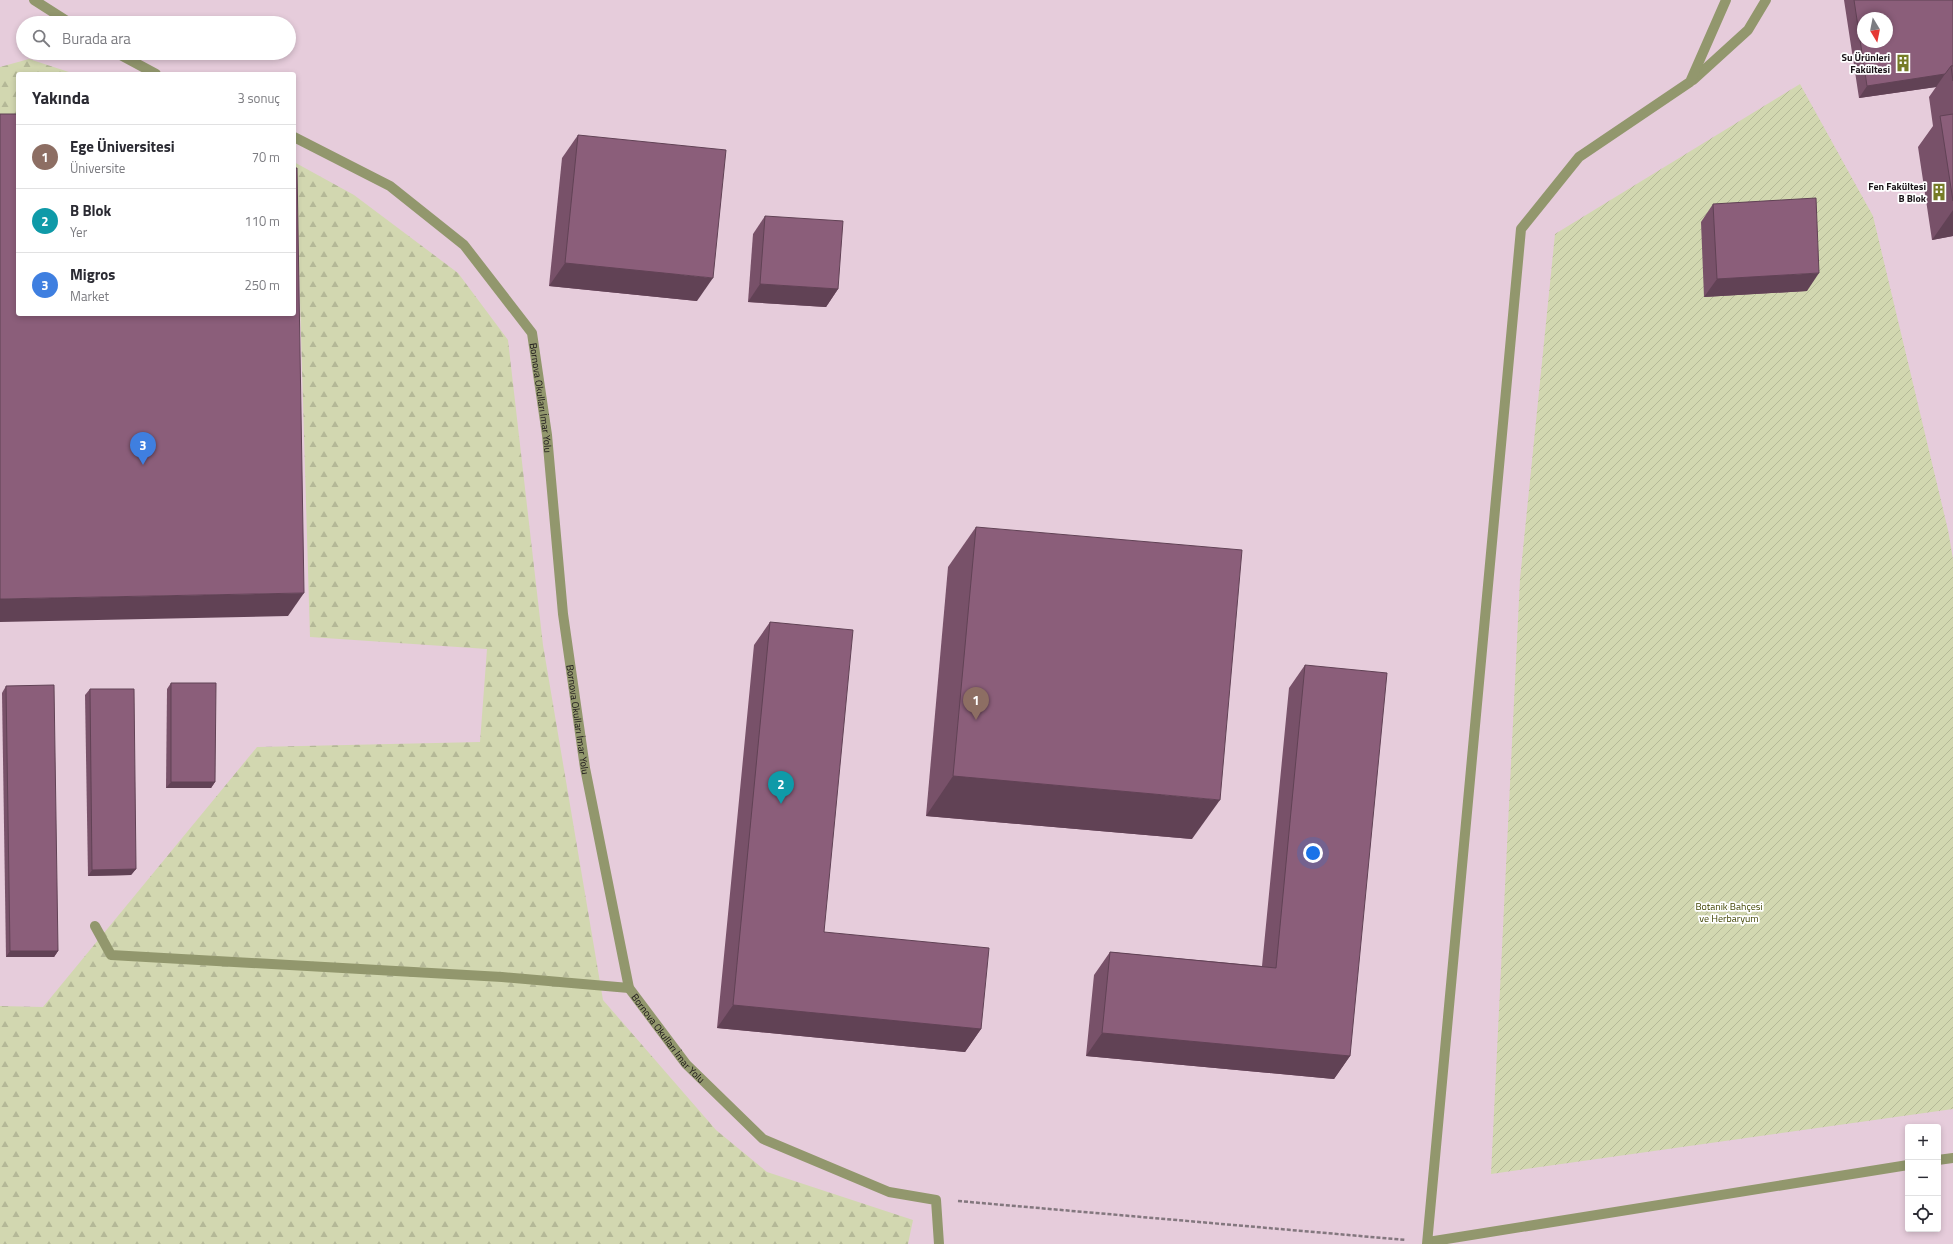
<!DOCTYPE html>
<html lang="tr">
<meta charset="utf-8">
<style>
body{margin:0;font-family:"Titillium Web",sans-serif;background:#f2f2f3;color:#2b2b33}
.controls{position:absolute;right:12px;bottom:12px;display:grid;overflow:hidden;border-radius:4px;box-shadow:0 2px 6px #0003}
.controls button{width:36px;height:36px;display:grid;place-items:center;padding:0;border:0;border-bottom:1px solid #e1e1e2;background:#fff;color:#2b2b33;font:20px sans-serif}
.compass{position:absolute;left:1857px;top:12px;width:36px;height:36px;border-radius:50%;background:#fff;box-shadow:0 2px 6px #0003;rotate:170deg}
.you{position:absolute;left:1313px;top:853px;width:14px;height:14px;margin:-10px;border:3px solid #fff;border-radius:50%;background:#1a73e8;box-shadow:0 0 0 6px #1a73e833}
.badge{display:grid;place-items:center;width:26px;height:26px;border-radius:50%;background:#767c27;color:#fff;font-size:13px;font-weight:700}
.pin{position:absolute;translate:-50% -33px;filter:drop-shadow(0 1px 2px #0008)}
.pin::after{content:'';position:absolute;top:21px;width:14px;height:12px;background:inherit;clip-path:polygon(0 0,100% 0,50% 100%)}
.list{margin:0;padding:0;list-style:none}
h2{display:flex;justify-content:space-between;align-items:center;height:52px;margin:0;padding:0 16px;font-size:17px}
h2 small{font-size:13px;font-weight:400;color:#7c7c81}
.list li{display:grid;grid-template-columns:26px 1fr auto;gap:12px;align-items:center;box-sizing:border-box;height:64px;padding:0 16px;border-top:1px solid #e1e1e2}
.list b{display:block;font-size:15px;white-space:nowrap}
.list p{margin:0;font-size:13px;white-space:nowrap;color:#7c7c81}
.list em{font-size:13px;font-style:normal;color:#7c7c81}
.icon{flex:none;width:22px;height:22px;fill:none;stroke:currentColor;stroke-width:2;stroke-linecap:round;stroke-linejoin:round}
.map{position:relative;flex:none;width:1953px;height:1244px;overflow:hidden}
.search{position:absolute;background:#fff;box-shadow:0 2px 6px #0003;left:16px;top:16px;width:280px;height:44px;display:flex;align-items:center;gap:10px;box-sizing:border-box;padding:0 14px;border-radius:22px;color:#7c7c81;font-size:15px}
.panel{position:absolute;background:#fff;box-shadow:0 2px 6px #0003;left:16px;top:72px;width:280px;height:244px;border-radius:4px}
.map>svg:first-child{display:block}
.built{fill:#e6ccdb;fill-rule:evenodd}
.forest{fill:url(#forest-firs)}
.garden{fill:url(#garden-furrows)}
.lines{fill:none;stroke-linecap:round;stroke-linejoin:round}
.path{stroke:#83777e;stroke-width:2.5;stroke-dasharray:4 2;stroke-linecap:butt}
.minor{stroke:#92976d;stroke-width:10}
.wall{fill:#785169}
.shaded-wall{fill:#614255}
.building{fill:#8b5e7a;stroke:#614255;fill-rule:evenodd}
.labels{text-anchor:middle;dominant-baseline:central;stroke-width:3.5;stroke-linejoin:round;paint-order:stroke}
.poi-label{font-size:10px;font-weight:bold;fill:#1a1418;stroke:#fff;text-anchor:end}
.street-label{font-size:10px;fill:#1a1418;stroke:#fff}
.park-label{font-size:10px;fill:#414504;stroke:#fff}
</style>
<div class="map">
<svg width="1953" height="1244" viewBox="0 0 1953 1244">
<defs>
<pattern id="forest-firs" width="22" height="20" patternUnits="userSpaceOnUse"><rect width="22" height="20" fill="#d2d7b0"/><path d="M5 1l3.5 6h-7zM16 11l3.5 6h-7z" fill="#b4b897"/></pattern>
<pattern id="garden-furrows" width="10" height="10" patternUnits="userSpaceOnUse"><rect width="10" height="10" fill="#d2d7b0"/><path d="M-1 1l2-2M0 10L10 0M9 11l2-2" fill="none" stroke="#b4b897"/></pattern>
</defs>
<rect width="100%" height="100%" fill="#efdce7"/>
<!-- built -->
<path class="built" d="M0,0H1953V1244H0ZM1863,18H1887V42H1863ZM23,23H289V53H23ZM18,74H294V314H18ZM1908,1127H1938V1229H1908Z"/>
<!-- forest -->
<g class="forest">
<path d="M29,59L75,74H18V130L0,131V67Z"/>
<path d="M294,162L354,195L458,273L508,340L543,645L603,1000L716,1130L767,1172L913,1220L908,1244H0V1006L43,1007L257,747L480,742L487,649L310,637L297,200L294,198Z"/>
</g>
<!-- garden -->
<path class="garden" d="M1800,84L1873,216L1948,530L1953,559V1109L1491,1174L1520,579L1555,234Z"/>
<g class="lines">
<!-- path -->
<path class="path" d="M958,1201L1406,1240"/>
<!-- minor -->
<g class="minor">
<path d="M34,0L70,23"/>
<path d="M117,53L156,74"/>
<path d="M1693,80L1748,30L1766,0"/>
<path id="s1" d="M294,137L390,186L464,245L532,333L547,435L563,614L585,768L629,988L686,1064L763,1139L889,1192L936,1200L939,1244"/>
<path d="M95,926L111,955L502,977L629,988"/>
<path d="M1938,1160L1953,1158"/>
<path d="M1428,1242L1908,1165"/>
<path d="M1427,1244L1521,229L1579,157L1690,82L1726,0"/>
</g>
</g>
<!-- wall -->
<g class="wall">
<path d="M1844,0H1953V236L1932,240L1918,147L1933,126L1929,97L1936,87L1859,98Z"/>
<path d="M578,135L697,301L549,286L562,158Z"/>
<path d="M1713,204L1807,291L1704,297L1701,222Z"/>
<path d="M765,216L838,289L826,307L748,302L753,234Z"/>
<path d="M976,527L1192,839L926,816L948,567Z"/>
<path d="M770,622L824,932L981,1029L965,1052L717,1028L754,645Z"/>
<path d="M1305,665L1350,1056L1334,1079L1086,1056L1094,975L1110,952L1262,966L1289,688Z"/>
<path d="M171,683L215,782L211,788H166L167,689Z"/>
<path d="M6,686L58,951L54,957H6L2,693Z"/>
<path d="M90,689L136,869L131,875L88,876L85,695Z"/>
</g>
<!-- shaded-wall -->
<g class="shaded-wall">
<path d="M1945,74L1936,87L1859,98L1867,86Z"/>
<path d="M1953,210V236L1932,240Z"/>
<path d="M565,263L713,278L697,301L549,286Z"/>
<path d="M1819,273L1807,291L1704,297L1717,279Z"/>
<path d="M760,284L838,289L826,307L748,302Z"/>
<path d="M304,593L288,616L0,622V599Z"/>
<path d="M953,776L1220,800L1192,839L926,816Z"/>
<path d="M171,782H215L211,788H166Z"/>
<path d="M136,869L131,875L88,876L92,870Z"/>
<path d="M10,951H58L54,957H6Z"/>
<path d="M733,1005L981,1029L965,1052L717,1028Z"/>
<path d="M1102,1033L1350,1056L1334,1079L1086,1056Z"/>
</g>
<!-- building -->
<g class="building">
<path d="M1854,0H1953V66H1951L1945,74L1867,86ZM1863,18H1887V42H1863Z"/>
<path d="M1951,66H1953V81Z"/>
<path d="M0,114H18V314H294V168H297L304,593L0,599Z"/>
<path d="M1953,114V201L1940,116Z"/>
<path d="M578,135L726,150L713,278L565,263Z"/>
<path d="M1816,198L1819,273L1717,279L1713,204Z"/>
<path d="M765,216L843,221L838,289L760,284Z"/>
<path d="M976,527L1242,550L1220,800L953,776Z"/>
<path d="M770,622L853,630L824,932L989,948L981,1029L733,1005Z"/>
<path d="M1305,665L1387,673L1350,1056L1102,1033L1110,952L1276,968Z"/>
<path d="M171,683H216L215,782H171Z"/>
<path d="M54,685L58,951H10L6,686Z"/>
<path d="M90,689H134L136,869L92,870Z"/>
</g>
<!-- icons -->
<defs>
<g id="building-bare" transform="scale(1.38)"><path d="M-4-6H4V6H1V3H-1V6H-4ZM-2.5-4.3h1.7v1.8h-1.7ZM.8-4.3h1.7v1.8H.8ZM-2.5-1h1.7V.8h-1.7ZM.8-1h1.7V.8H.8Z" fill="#767c27" stroke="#fff" stroke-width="2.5" paint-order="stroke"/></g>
</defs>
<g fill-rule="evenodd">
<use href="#building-bare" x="1903" y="63"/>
<use href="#building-bare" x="1939" y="192"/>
</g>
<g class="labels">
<!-- poi labels -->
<g class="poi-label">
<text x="1890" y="57">Su Ürünleri<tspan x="1890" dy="12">Fakültesi</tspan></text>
<text x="1926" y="186">Fen Fakültesi<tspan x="1926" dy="12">B Blok</tspan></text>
</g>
<!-- street labels -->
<g class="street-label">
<text stroke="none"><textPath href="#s1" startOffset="379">Bornova Okulları İmar Yolu</textPath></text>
<text stroke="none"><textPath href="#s1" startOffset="703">Bornova Okulları İmar Yolu</textPath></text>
<text stroke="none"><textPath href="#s1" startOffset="1040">Bornova Okulları İmar Yolu</textPath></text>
</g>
<!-- park labels -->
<g class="park-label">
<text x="1729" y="906">Botanik Bahçesi<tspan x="1729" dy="12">ve Herbaryum</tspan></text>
</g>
</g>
</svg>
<div class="controls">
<button>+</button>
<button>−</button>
<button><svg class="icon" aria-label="locate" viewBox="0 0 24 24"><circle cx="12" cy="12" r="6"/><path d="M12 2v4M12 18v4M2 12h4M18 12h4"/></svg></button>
</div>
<svg class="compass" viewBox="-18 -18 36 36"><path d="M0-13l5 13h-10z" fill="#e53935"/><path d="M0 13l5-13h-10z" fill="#7c7c81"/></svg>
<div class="you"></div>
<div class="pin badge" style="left:976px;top:720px;background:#8d6e63">1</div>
<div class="pin badge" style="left:781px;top:804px;background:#0f9aa8">2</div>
<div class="pin badge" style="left:143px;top:465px;background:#3f7fe0">3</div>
<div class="search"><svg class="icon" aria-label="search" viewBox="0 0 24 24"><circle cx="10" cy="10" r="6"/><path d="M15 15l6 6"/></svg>Burada ara</div>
<section class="panel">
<h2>Yakında<small>3 sonuç</small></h2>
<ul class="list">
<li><span class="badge" style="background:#8d6e63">1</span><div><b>Ege Üniversitesi</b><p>Üniversite</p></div><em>70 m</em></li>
<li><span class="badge" style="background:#0f9aa8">2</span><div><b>B Blok</b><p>Yer</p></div><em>110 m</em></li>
<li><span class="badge" style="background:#3f7fe0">3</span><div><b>Migros</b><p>Market</p></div><em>250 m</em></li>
</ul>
</section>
</div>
